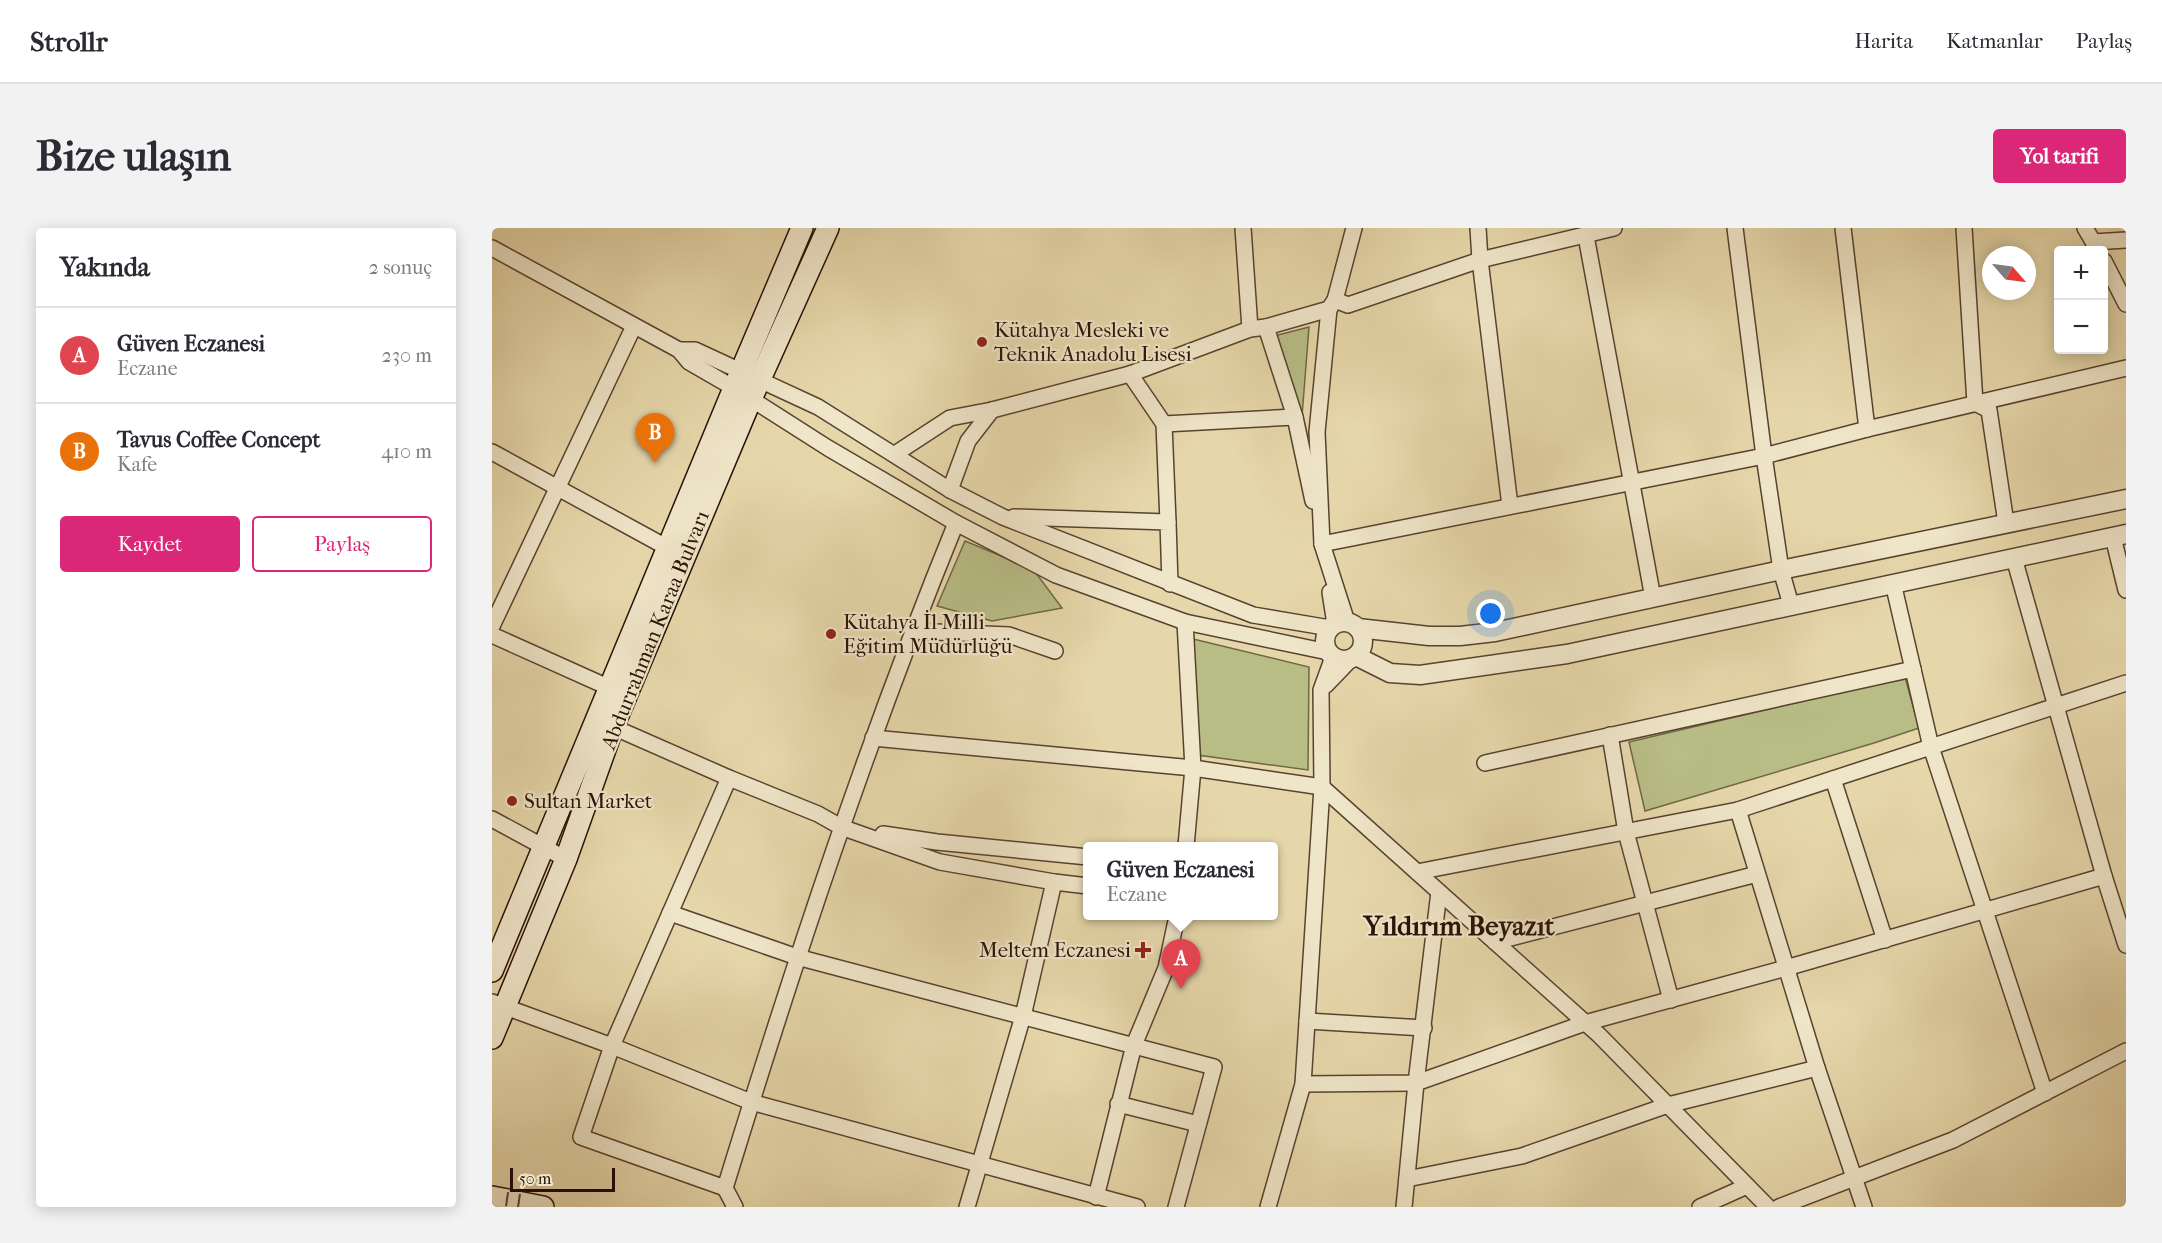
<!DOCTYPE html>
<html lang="tr">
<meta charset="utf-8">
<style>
body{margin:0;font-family:"IM FELL French Canon",serif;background:#f2f2f3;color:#2b2b33}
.controls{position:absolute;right:18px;top:18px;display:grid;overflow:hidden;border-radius:6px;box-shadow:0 3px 15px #0003}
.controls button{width:54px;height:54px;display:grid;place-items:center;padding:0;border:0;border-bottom:2px solid #e1e1e2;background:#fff;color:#2b2b33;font:30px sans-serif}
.compass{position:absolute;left:1490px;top:18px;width:54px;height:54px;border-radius:50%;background:#fff;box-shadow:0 3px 15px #0003;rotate:118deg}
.scale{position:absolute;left:18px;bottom:15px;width:105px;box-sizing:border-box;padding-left:6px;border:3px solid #291106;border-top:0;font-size:16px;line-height:21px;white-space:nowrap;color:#291106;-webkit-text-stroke:4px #efe5c8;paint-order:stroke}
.you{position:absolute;left:999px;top:386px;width:21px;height:21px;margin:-15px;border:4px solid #fff;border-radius:50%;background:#1a73e8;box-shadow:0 0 0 9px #1a73e833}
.badge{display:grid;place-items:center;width:39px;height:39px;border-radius:50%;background:#db2777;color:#fff;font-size:20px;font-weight:700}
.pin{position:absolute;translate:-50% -50px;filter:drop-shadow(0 2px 3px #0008)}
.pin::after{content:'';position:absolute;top:32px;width:21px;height:18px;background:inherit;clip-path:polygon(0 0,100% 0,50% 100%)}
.popup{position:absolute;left:591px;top:614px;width:195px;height:78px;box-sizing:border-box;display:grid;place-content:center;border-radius:6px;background:#fff;filter:drop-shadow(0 2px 4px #0005);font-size:20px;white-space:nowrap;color:#7c7c81}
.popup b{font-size:22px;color:#2b2b33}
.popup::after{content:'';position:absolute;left:50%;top:100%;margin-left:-12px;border:12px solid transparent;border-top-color:#fff}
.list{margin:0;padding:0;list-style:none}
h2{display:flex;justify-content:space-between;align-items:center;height:78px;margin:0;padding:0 24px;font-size:26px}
h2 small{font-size:20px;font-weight:400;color:#7c7c81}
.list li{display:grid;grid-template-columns:39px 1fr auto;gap:18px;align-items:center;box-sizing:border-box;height:96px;padding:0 24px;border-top:2px solid #e1e1e2}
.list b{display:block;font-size:22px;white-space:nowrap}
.list p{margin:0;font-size:20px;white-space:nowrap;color:#7c7c81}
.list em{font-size:20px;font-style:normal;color:#7c7c81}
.actions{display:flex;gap:12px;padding:18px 24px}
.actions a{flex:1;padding:14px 0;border:2px solid #db2777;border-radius:6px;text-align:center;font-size:21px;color:#db2777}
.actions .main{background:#db2777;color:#fff}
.map{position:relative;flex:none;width:1634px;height:979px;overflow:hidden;border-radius:6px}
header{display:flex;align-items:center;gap:36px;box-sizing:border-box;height:84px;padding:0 30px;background:#fff;border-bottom:2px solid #e1e1e2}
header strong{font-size:28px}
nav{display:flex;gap:33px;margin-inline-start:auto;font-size:21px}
.intro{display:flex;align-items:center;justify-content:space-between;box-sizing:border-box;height:144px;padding:0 36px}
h1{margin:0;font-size:42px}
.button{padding:15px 27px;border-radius:6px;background:#db2777;color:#fff;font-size:21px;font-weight:700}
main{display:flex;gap:36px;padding:0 36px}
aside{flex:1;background:#fff;border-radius:6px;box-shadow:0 3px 15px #0003}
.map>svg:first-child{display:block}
.green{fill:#b8bd86;stroke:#706746;stroke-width:1.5}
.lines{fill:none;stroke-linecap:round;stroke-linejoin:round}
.minor-casing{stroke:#58422f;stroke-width:18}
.tertiary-casing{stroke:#58422f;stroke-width:21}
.secondary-casing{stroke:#291106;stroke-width:24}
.minor{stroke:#efe5c8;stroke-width:15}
.tertiary{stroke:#efe5c8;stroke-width:18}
.secondary{stroke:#efe5c8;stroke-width:21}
.pedestrian-bridge-casing{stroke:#58422f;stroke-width:14;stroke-linecap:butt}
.pedestrian-bridge{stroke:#efe5c8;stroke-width:10}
.poi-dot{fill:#8f2418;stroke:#efe5c8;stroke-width:2}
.labels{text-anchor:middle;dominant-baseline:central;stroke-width:4.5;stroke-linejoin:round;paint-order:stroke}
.poi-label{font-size:21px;fill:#291106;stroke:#efe5c8;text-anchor:start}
.street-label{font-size:21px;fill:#291106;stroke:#efe5c8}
.district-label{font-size:27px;font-weight:bold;fill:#291106;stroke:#efe5c8}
</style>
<header>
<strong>Strollr</strong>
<nav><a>Harita</a><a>Katmanlar</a><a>Paylaş</a></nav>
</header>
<div class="intro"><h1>Bize ulaşın</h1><a class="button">Yol tarifi</a></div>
<main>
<aside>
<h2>Yakında<small>2 sonuç</small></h2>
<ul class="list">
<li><span class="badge" style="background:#e0444e">A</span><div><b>Güven Eczanesi</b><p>Eczane</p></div><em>230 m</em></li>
<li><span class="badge" style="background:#e8710a">B</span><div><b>Tavus Coffee Concept</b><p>Kafe</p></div><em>410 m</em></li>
</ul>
<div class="actions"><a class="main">Kaydet</a><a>Paylaş</a></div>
</aside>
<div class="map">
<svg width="1634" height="979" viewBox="0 0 1634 979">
<rect width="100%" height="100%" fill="#e6d7aa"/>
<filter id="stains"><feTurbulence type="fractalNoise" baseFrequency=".00333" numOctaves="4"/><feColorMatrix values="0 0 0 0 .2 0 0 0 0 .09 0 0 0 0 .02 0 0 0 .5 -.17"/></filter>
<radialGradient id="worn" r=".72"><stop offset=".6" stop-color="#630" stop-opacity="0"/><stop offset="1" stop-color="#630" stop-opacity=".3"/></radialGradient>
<!-- green -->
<g class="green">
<path d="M817,99L810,188L782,108Z"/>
<path d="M473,313L541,341L570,380L500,393L445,378Z"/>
<path d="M697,410L817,439L816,542L705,527Z"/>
<path d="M1413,449L1427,500L1382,515L1153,583L1137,514Z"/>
</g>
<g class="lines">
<!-- minor casing -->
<g class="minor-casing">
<g id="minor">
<path d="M751,0L758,101"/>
<path d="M986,0L988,32L1018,278"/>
<path d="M1243,0L1272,228L1289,342L1299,377"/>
<path d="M1351,0L1375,201"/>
<path d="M1472,0L1483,175L1497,182L1514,295"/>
<path d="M1593,0L1606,22"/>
<path d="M1094,8L1161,370"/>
<path d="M1601,14L1634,12"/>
<path d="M0,20L187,122L197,134L242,160L336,220L464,295L564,347L693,394L836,424"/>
<path d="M1612,33L1634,76"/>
<path d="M843,72L862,0"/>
<path d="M837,81L825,204L830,316L855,394"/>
<path d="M774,99L803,189L821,273"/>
<path d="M187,122H203L326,179L458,262L511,289L761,387L838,400"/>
<path d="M638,146L672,196L676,294"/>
<path d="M672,196L803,189"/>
<path d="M0,224L176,320"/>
<path d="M403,226L458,190L500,182L638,146L758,101L774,99L837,81L843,72L856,77L988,32L1122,0"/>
<path d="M458,262L476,213L500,182"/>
<path d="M522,289L676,294L678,356"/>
<path d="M1621,309L1634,362"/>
<path d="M830,316L1272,228L1375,201L1634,140"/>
<path d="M1522,330L1612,648L1634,717"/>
<path d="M1401,355L1439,519L1553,865"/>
<path d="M838,364L843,396"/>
<path d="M693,394L701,540L694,618"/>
<path d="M0,398L142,98"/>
<path d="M420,403L517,407L563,423"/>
<path d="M0,407L118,460"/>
<path d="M834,457L858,432"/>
<path d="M121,499L237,550"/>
<path d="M1118,507L1134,604L1179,772"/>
<path d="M381,510L701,540L830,559L1107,807L1276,979"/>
<path d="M993,535L1421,441"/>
<path d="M1341,551L1393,712"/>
<path d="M1246,582L1325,840L1372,979"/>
<path d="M0,591L74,631"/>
<path d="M391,606L445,614L596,629"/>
<path d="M925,644L1246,582L1634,455"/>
<path d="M178,685L305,729L722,839L684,979"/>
<path d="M1003,714L1265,646"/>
<path d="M0,774L120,818L259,874L645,979"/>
<path d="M815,793L932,800"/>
<path d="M811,856L924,855L1093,795L1294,740L1612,648"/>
<path d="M626,876L706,896"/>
<path d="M915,951L1030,928L1176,877L1325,840"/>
<path d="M233,960L89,909L120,818L237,550L326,586L349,599L448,634L562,654L596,658"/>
<path d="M604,969L642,817L674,740L685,688"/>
<path d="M243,979L233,960C302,735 375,513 464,295"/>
<path d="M475,979L531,788L562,654"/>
<path d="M776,979L811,856L830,559L829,462L841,429"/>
<path d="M912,979L924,855L947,664"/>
<path d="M1208,979L1255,958"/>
<path d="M1287,979L1461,912L1634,823"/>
</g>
</g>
<!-- tertiary casing -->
<g class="tertiary-casing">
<g id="tertiary">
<circle cx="852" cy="413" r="19"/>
<path d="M866,400L937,408H968L1003,404L1289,342L1634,271"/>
<path d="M864,428L898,445L928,447L1075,426L1634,306"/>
</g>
</g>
<!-- secondary casing -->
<g class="secondary-casing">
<g id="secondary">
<path d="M0,743L242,160L310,0"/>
<path d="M0,810L74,631L121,499L259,171L336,0"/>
<path d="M0,969L51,979"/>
</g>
</g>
<!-- minor -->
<use href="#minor" class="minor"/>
<!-- tertiary -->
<use href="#tertiary" class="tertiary"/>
<!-- secondary -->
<use href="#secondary" class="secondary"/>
<!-- pedestrian-bridge casing -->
<g class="pedestrian-bridge-casing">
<path id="pedestrian-bridge" d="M20,979L22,965"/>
</g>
<!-- pedestrian-bridge -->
<use href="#pedestrian-bridge" class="pedestrian-bridge"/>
</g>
<!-- markers -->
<g class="poi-dot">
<circle cx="490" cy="114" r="6"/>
<circle cx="339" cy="406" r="6"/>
<circle cx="20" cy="573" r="6"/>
<path d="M648 713h6v6h6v6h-6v6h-6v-6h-6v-6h6z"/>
</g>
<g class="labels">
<!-- poi labels -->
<g class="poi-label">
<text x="502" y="102">Kütahya Mesleki ve<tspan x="502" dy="24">Teknik Anadolu Lisesi</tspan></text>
<text x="351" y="394">Kütahya İl Milli<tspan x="351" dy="24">Eğitim Müdürlüğü</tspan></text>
<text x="32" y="573">Sultan Market</text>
<text x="639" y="722" text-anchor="end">Meltem Eczanesi</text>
</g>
<!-- street labels -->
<g class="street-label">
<text transform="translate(163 402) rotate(-68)">Abdurrahman Karaa Bulvarı</text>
</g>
<!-- district labels -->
<g class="district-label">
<text x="967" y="698">Yıldırım Beyazıt</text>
</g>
</g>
<rect width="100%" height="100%" filter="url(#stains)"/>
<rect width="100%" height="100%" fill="url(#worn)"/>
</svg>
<div class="controls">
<button>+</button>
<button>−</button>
</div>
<svg class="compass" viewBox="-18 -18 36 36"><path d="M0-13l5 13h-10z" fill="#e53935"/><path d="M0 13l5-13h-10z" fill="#7c7c81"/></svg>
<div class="scale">50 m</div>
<div class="you"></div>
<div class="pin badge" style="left:689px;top:761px;background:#e0444e">A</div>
<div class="popup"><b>Güven Eczanesi</b>Eczane</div>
<div class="pin badge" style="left:163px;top:235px;background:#e8710a">B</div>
</div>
</main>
